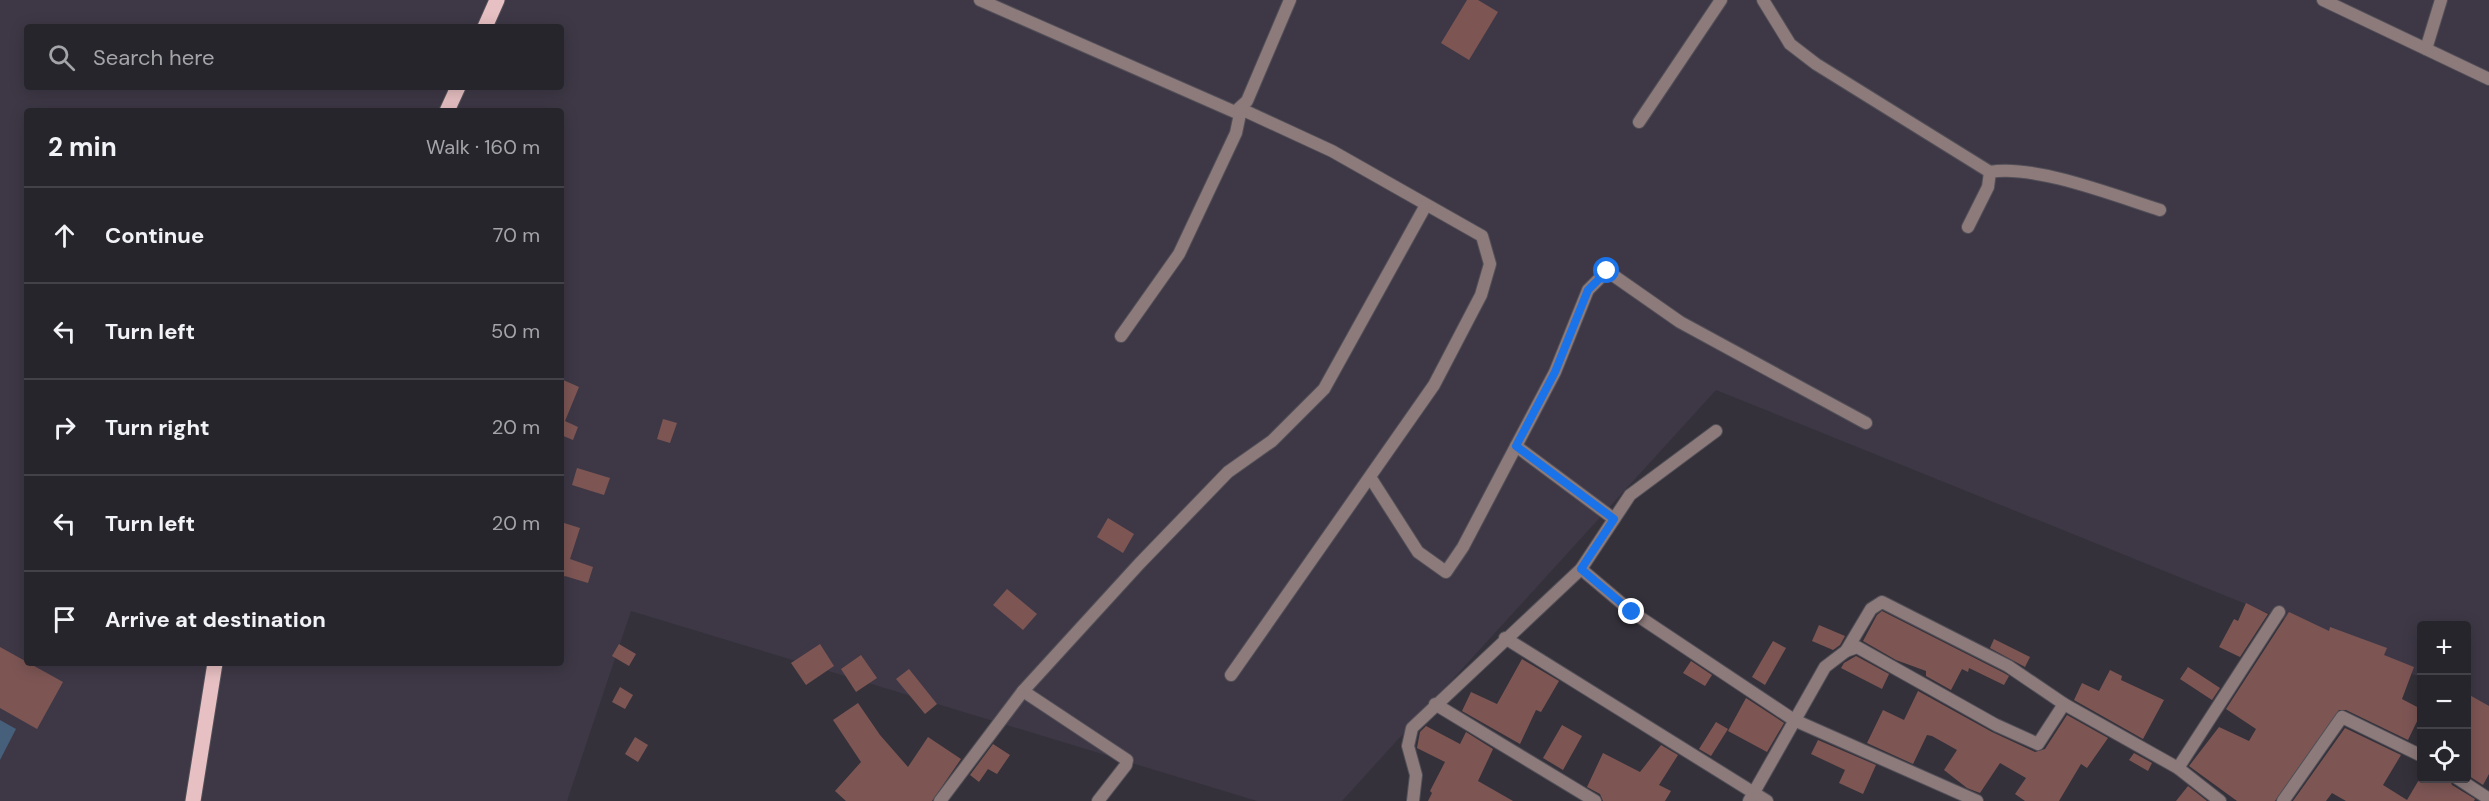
<!DOCTYPE html>
<meta charset="utf-8">
<style>
body{margin:0;font-family:"DM Sans",sans-serif;background:#2f2d34;color:#f1f3f6}
.controls{position:absolute;right:18px;bottom:18px;display:grid;overflow:hidden;border-radius:6px;box-shadow:0 3px 15px #0003}
.controls button{width:54px;height:54px;display:grid;place-items:center;padding:0;border:0;border-bottom:2px solid #434248;background:#27252c;color:#f1f3f6;font:30px sans-serif}
.stop{position:absolute;width:18px;height:18px;margin:-14px;border:4px solid #1a73e8;border-radius:50%;background:#fff}
.stop.end{background:#1a73e8;border-color:#fff;box-shadow:0 2px 6px #0008}
.list{margin:0;padding:0;list-style:none}
h2{display:flex;justify-content:space-between;align-items:center;height:78px;margin:0;padding:0 24px;font-size:26px}
h2 small{font-size:20px;font-weight:400;color:#a4a5a9}
.list li{display:grid;grid-template-columns:39px 1fr auto;gap:18px;align-items:center;box-sizing:border-box;height:96px;padding:0 24px;border-top:2px solid #434248}
.list b{display:block;font-size:22px;white-space:nowrap}
.list em{font-size:20px;font-style:normal;color:#a4a5a9}
.icon{flex:none;width:33px;height:33px;fill:none;stroke:currentColor;stroke-width:2;stroke-linecap:round;stroke-linejoin:round}
.map{position:relative;flex:none;width:2489px;height:801px;overflow:hidden}
.search{position:absolute;background:#27252c;box-shadow:0 3px 15px #0003;left:24px;top:24px;width:540px;height:66px;display:flex;align-items:center;gap:15px;box-sizing:border-box;padding:0 21px;border-radius:6px;color:#a4a5a9;font-size:22px}
.panel{position:absolute;background:#27252c;box-shadow:0 3px 15px #0003;left:24px;top:108px;width:540px;height:558px;border-radius:6px}
.map>svg:first-child{display:block}
.built{fill:#3e3846;fill-rule:evenodd}
.water{fill:#465f7a}
.building{fill:#7d5654}
.lines{fill:none;stroke-linecap:round;stroke-linejoin:round}
.minor-casing{stroke:#525058;stroke-width:14}
.tertiary-casing{stroke:#525058;stroke-width:14}
.primary-casing{stroke:#525058;stroke-width:17}
.minor{stroke:#8d7a7b;stroke-width:12}
.tertiary{stroke:#8d7a7b;stroke-width:12}
.primary{stroke:#e7c0c3;stroke-width:15}
.route{stroke:#1a73e8;stroke-width:8}
</style>
<div class="map">
<svg width="2489" height="801" viewBox="0 0 2489 801">
<rect width="100%" height="100%" fill="#34313a"/>
<!-- built -->
<path class="built" d="M0,0H2489V709L2467,699L2466,626H2422L2421,678L2345,644L1716,390L1342,801H1257L631,611L567,801H0ZM27,27H561V87H27ZM27,111H561V663H27Z"/>
<!-- water -->
<path class="water" d="M0,720L16,729L0,760Z"/>
<!-- building -->
<g class="building">
<path d="M1467,0H1478L1498,12L1469,60L1441,43Z"/>
<path d="M561,379L579,387L565,421L578,427L573,440L561,435Z"/>
<path d="M663,419L677,423L670,443L657,439Z"/>
<path d="M577,468L610,478L604,495L572,485Z"/>
<path d="M1108,518L1134,534L1123,553L1097,537Z"/>
<path d="M561,522L580,528L570,559L593,567L588,583L565,576L561,578Z"/>
<path d="M1007,589L1037,614L1023,630L993,605Z"/>
<path d="M2246,603L2268,614L2240,657L2219,647L2234,619L2238,621Z"/>
<path d="M1882,611L2004,673L2009,676L2004,685L1969,668L1968,672L1962,669L1951,690L1926,676V671L1896,660L1863,641L1877,615Z"/>
<path d="M2289,612L2329,631L2330,627L2387,648L2384,655L2414,667L2402,699L2421,709V713L2408,740L2346,710H2339L2275,801H2237L2189,766L2219,727L2249,741L2256,729L2226,709Z"/>
<path d="M1819,625L1845,636L1840,645L1833,650L1812,641Z"/>
<path d="M1994,639L2030,657L2025,667L1990,648Z"/>
<path d="M1773,641L1786,648L1765,685L1752,677Z"/>
<path d="M619,644L636,654L629,666L612,656Z"/>
<path d="M820,644L834,666L806,685L791,663Z"/>
<path d="M0,647L63,682L37,729L0,708Z"/>
<path d="M861,655L877,678L856,692L841,669Z"/>
<path d="M1856,656L1889,674L1882,689L1841,668L1844,663Z"/>
<path d="M1522,659L1559,681L1541,712L1536,710L1520,744L1462,711L1471,692L1497,704Z"/>
<path d="M1691,661L1712,675L1705,686L1683,673Z"/>
<path d="M2188,667L2220,688L2212,700L2180,679Z"/>
<path d="M909,669L937,704L925,714L896,679Z"/>
<path d="M2110,670L2122,676L2121,680L2164,700L2143,739L2074,700L2082,683L2099,691Z"/>
<path d="M620,687L633,695L625,709L612,702Z"/>
<path d="M1918,691L1992,732L2035,752L2045,749L2067,715L2108,738L2087,768L2081,764L2059,801H2025L2015,794L2026,778L2000,763L1980,793L1967,788L1944,770L1957,750L1932,736L1927,735L1913,764L1867,743L1883,710L1904,720Z"/>
<path d="M2466,693L2489,706V774L2483,785L2466,774Z"/>
<path d="M1746,698L1784,723L1767,752L1728,731Z"/>
<path d="M858,703L880,735L908,767L928,737L961,759L932,801H846L835,791L861,762L833,720Z"/>
<path d="M1716,722L1728,729L1711,756L1699,749Z"/>
<path d="M1562,725L1582,736L1563,770L1543,758Z"/>
<path d="M1426,726L1460,744L1466,732L1493,749L1478,781L1513,801H1428L1432,793L1430,791L1445,762L1417,748L1420,732Z"/>
<path d="M2345,728L2401,755L2383,785L2407,800L2420,778H2449L2452,785L2475,799L2474,801H2346L2332,793L2326,801H2293Z"/>
<path d="M635,737L648,745L638,762L625,754Z"/>
<path d="M1818,740L1876,765L1863,794L1839,783L1845,770L1811,754Z"/>
<path d="M993,744L1010,755L997,774L988,769L979,782L970,775Z"/>
<path d="M1661,745L1678,755L1659,785L1671,791L1665,801H1603L1600,794L1587,787L1603,753L1640,772Z"/>
<path d="M2134,753L2152,763L2148,771L2129,760Z"/>
<path d="M2188,786L2207,801H2176Z"/>
</g>
<g class="lines">
<!-- minor casing -->
<g class="minor-casing">
<g id="minor">
<path d="M980,0L1235,112L1247,101L1290,0"/>
<path d="M1763,0L1790,44L1816,64L1990,172"/>
<path d="M2426,49L2441,0"/>
<path d="M1639,122L1721,0"/>
<path d="M1968,227L1988,187L1990,172C2034,164 2116,196 2160,210"/>
<path d="M1121,336L1179,254L1236,133L1241,109L1332,151L1482,236L1490,264L1481,295L1434,385L1231,675"/>
<path d="M1716,431L1630,495L1581,569L1632,612L1794,720L1977,801"/>
<path d="M1516,446L1614,519"/>
<path d="M1370,477L1418,552L1446,572L1463,547L1555,372L1588,290L1607,271L1680,322L1866,423"/>
<path d="M1505,638L1767,801"/>
<path d="M1846,651L1857,647L1996,725L2038,744L2064,704"/>
<path d="M1023,691L1127,760L1126,765L1098,801"/>
<path d="M1435,704L1595,801"/>
<path d="M2178,768L2279,612"/>
<path d="M2457,778L2489,799"/>
<path d="M940,801L1023,691L1140,563L1228,472L1272,441L1324,389L1426,205"/>
<path d="M1413,801L1416,775L1408,746L1412,728L1581,569"/>
<path d="M1749,801L1825,667L1846,651L1871,609L1882,602L2008,666L2064,704L2178,768L2220,801"/>
<path d="M2283,801L2342,717L2422,756"/>
</g>
</g>
<!-- tertiary casing -->
<g class="tertiary-casing">
<path id="tertiary" d="M2323,0L2489,79"/>
</g>
<!-- primary casing -->
<g class="primary-casing">
<g id="primary">
<path d="M485,27L497,0"/>
<path d="M447,111L458,87"/>
<path d="M193,801L215,663"/>
</g>
</g>
<!-- minor -->
<use href="#minor" class="minor"/>
<!-- tertiary -->
<use href="#tertiary" class="tertiary"/>
<!-- primary -->
<use href="#primary" class="primary"/>
</g>
<g class="lines">
<!-- route -->
<path class="route" d="M1607,271L1588,290L1555,372L1516,446L1614,519L1581,569L1632,612"/>
</g>
</svg>
<div class="controls">
<button>+</button>
<button>−</button>
<button><svg class="icon" aria-label="locate" viewBox="0 0 24 24"><circle cx="12" cy="12" r="6"/><path d="M12 2v4M12 18v4M2 12h4M18 12h4"/></svg></button>
</div>
<div class="stop" style="left:1607px;top:271px"></div>
<div class="stop end" style="left:1632px;top:612px"></div>
<div class="search"><svg class="icon" aria-label="search" viewBox="0 0 24 24"><circle cx="10" cy="10" r="6"/><path d="M15 15l6 6"/></svg>Search here</div>
<section class="panel">
<h2>2 min<small>Walk · 160 m</small></h2>
<ul class="list">
<li><svg class="icon" aria-label="ahead" viewBox="0 0 24 24"><path d="M12 20V5M6 11l6-6 6 6"/></svg><div><b>Continue</b></div><em>70 m</em></li>
<li><svg class="icon" aria-label="left" viewBox="0 0 24 24"><path d="M17 20v-9H6M10 6l-5 5 5 5"/></svg><div><b>Turn left</b></div><em>50 m</em></li>
<li><svg class="icon" aria-label="right" viewBox="0 0 24 24"><path d="M7 20v-9h11M14 6l5 5-5 5"/></svg><div><b>Turn right</b></div><em>20 m</em></li>
<li><svg class="icon" aria-label="left" viewBox="0 0 24 24"><path d="M17 20v-9H6M10 6l-5 5 5 5"/></svg><div><b>Turn left</b></div><em>20 m</em></li>
<li><svg class="icon" aria-label="arrive" viewBox="0 0 24 24"><path d="M6 21V4h12l-3 4 3 4H6"/></svg><div><b>Arrive at destination</b></div></li>
</ul>
</section>
</div>
